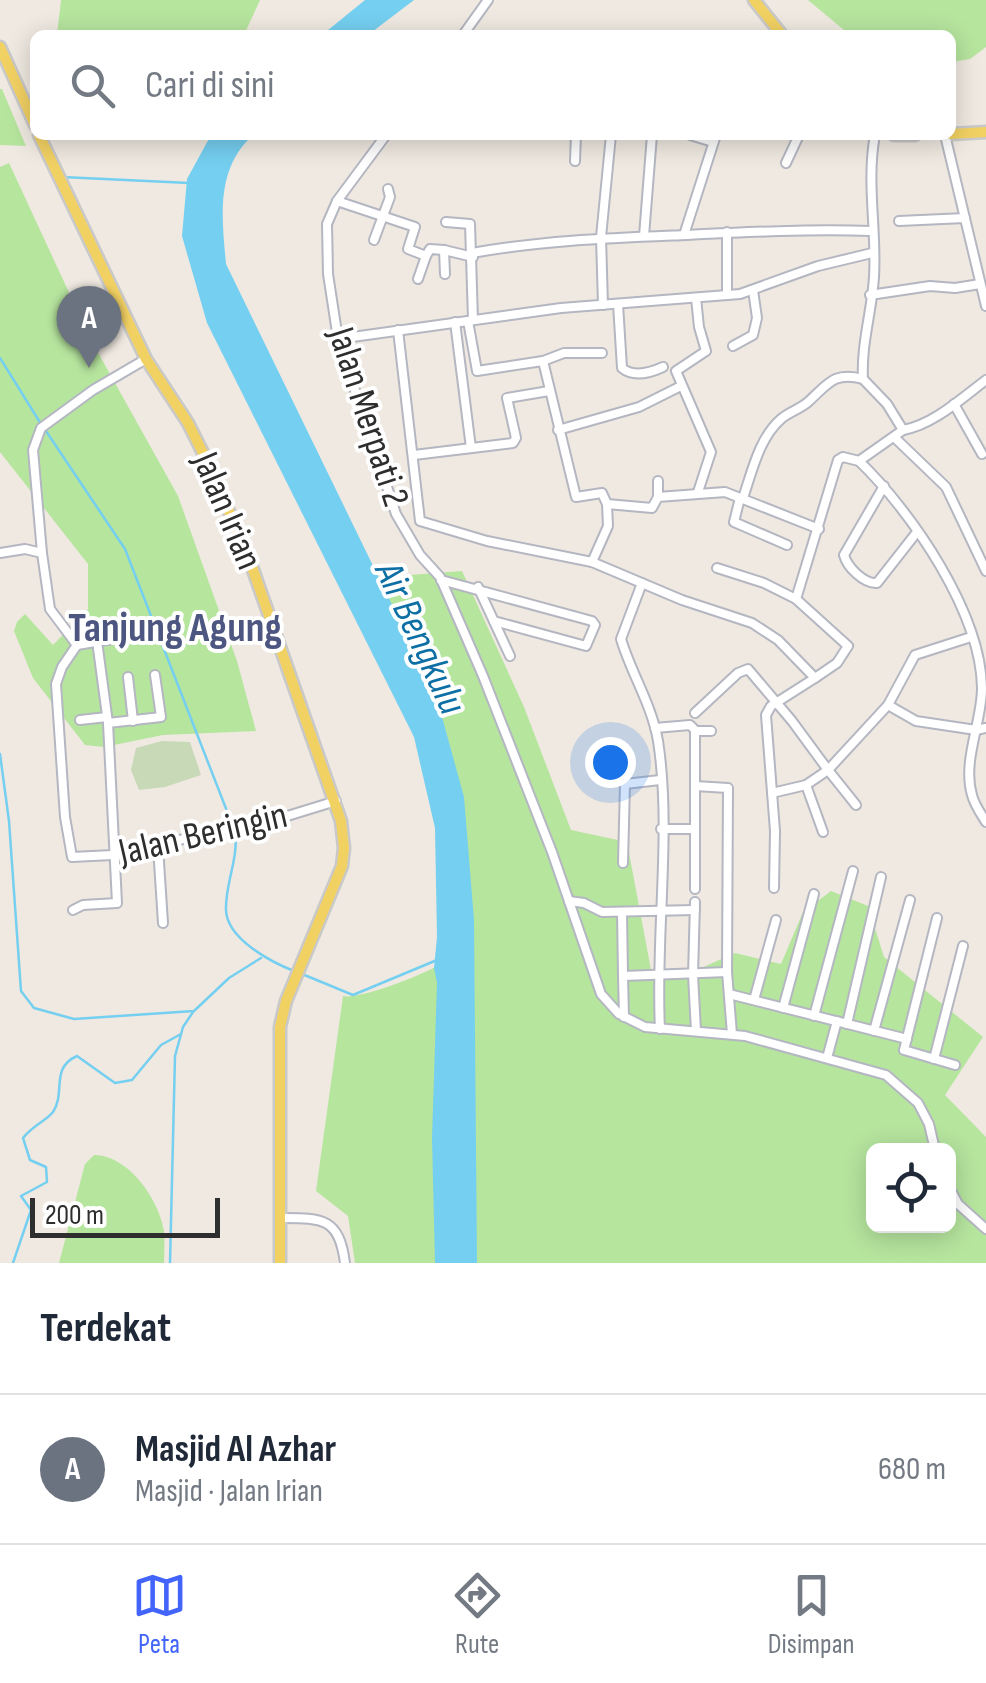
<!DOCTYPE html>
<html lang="id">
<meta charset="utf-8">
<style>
body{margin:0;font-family:"Sofia Sans Condensed",sans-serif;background:#f6f6f7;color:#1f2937}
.controls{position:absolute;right:30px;bottom:30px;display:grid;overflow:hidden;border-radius:15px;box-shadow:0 5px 25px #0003}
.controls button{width:90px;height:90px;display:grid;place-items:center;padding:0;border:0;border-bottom:2px solid #e0e1e3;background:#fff;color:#1f2937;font:50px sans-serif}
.scale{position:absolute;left:30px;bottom:25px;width:190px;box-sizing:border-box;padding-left:10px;border:5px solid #2e2e2e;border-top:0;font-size:28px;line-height:35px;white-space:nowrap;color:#2e2e2e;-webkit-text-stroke:8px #fff;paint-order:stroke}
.you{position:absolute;left:610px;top:762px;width:35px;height:35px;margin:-25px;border:8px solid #fff;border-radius:50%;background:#1a73e8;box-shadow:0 0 0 15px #1a73e833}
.badge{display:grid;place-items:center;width:65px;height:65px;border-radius:50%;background:#4264fb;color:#fff;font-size:32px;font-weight:700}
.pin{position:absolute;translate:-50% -82px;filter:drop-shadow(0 2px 5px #0008)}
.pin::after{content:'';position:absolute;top:52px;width:35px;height:30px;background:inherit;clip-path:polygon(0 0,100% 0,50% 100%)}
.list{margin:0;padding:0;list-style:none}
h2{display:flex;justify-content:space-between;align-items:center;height:130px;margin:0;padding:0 40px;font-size:42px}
h2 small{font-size:32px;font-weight:400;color:#747a83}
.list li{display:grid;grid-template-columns:65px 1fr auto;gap:30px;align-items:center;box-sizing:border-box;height:150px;padding:0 40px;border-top:2px solid #e0e1e3}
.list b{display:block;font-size:38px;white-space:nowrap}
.list p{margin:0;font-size:32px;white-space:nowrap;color:#747a83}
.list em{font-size:32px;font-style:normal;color:#747a83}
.icon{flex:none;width:55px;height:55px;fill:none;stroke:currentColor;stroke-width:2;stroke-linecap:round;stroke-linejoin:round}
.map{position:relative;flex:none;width:986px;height:1263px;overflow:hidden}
.search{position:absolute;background:#fff;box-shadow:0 5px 25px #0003;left:30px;right:30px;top:30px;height:110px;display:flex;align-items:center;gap:25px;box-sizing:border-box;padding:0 35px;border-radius:15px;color:#747a83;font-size:38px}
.sheet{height:280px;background:#fff}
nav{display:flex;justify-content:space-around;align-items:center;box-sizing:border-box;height:140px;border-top:2px solid #e0e1e3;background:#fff;font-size:28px;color:#747a83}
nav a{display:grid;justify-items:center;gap:5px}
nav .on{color:#4264fb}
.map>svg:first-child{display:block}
.green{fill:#b6e59e;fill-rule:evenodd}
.cemetery{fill:#c8d9b8}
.water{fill:#75cff0}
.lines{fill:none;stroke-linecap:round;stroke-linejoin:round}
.stream{stroke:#75cff0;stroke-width:2.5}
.minor-casing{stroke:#b4b7c1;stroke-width:12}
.major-casing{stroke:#c9c9c9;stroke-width:15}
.minor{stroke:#fff;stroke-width:8}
.major{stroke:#f2d163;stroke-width:10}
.labels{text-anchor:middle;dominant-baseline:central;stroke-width:8;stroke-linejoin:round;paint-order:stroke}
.street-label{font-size:38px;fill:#2e2e2e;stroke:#fff}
.water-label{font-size:40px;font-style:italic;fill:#0d6fa3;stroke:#fff}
.quarter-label{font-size:42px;font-weight:bold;fill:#4d5680;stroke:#fff}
</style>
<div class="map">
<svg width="986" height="1263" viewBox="0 0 986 1263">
<rect width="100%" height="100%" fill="#efe9e1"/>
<!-- green -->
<g class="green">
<path d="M61,0H260L244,35H57Z"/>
<path d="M808,0H986V47L970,59L951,62V35H850Z"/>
<path d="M0,89H2L26,146L0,145Z"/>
<path d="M9,163L91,340L178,496L237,661L256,731L163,735L104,747L85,745L33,678L14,631L17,622L25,614L53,645L88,609V564L0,452V167Z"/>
<path d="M462,571L524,707L571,830L627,842L651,970L699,969L735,953L781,964L803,912L831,891L868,906L884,957L983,1037L945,1095L986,1137V1263H355L348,1216L316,1191L343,996C360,1000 428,973 444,962C454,956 461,939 468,929L371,578ZM874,1150H948V1226H874Z"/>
<path d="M94,1155C128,1155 159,1199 164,1231C165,1241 164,1253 164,1263H59L85,1164Z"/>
</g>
<!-- cemetery -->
<path class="cemetery" d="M162,741L190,742L201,775L165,787L139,790L131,770L136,748Z"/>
<!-- water -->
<g class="water">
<path d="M365,0H414L368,35H322Z"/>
<path d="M211,135H253C215,169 222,219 226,264L436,695L464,797L474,920L477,1263H435L432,1138L437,983L434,968L437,937L435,828L414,737L207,323L182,236L187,179Z"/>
</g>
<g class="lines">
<!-- stream -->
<g class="stream">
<path d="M62,177L189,183"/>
<path d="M0,358L41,424"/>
<path d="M46,431L125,549L232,824"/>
<path d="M0,754L9,821L21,991L34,1008L74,1019L194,1011L229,978L261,958"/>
<path d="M235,831C239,859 225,883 226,910C227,939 271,962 294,971"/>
<path d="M302,974L353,995L437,960"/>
<path d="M13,1263L31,1210L21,1196L47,1182L46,1167L30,1160L23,1138C33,1125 46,1121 53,1112C66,1092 50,1068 77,1056L115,1083L132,1080L161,1045L181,1034"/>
<path d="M170,1263L175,1056L183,1027L193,1012"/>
</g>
<!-- minor casing -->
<g class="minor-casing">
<g id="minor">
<path d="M463,35L488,0"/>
<path d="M386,135L337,201L327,224L328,274L338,339L396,514L420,555L440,577L483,676L552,852L601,994L619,1014L645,1027L745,1036L886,1075L918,1103L929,1124L935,1150"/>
<path d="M690,135L713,142"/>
<path d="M875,135C866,182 877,230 874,277C872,311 861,344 863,379L887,404L903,430L859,461C912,512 981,613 982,688C982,722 962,761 972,795C974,804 981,814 986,822"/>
<path d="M945,135L986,306"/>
<path d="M575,161L576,135"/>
<path d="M786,163L799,135"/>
<path d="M337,201L415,227L408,249L426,256L430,249L444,250"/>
<path d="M899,221L965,218"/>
<path d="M446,222L470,224L473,320"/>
<path d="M684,235L716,135"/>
<path d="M644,236L652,135"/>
<path d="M374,240L390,197L388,189"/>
<path d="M472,253C545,240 613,238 687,235C748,232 810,229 871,231"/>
<path d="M445,274L444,250L473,257"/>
<path d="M418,279L426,256"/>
<path d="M727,295V232"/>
<path d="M870,295L930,286L955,288L980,284"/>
<path d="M696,298L699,327L706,351L676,371L711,452L698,492"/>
<path d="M618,304L622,368C634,378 650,373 663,367"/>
<path d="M603,305L601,237L611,135"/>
<path d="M468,321L477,371L543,361L564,353H602"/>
<path d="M455,322L471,448"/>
<path d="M398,330L420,521L487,541L592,562L682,600L752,623L778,640L815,678L771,706L766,715L775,831L774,888"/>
<path d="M338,339L561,308L740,294L818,266L872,253"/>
<path d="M733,346L753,335L757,318L753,290"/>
<path d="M543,361L576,497L602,493L607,504L652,508L658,497L725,492L819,529"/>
<path d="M954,404L982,454"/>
<path d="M558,430L639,407L681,386"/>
<path d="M903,430C933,425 962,398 986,380"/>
<path d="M894,437L946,487L986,571"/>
<path d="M414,455L513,443L516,438L507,398L549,391"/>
<path d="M658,481V497"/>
<path d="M884,486L844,555C847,567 864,584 877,583L917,532"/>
<path d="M740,498L734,522L787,545"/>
<path d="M743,498C752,472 759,438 781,419C789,412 800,409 808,402C828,384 834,371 863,379"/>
<path d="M0,553L25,549L42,553L50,609L77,645L62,667L56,684L65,817L72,857L133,854L193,836L271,821L336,801"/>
<path d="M42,553L33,450L41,428L93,390L146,359"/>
<path d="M592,562L608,526L607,504"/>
<path d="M717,568L764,583L796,599"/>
<path d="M441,580L592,621L595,625L586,646L494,621"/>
<path d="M642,583L621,639C631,673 652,705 658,741C672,831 655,937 660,1029"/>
<path d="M478,587L510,656"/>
<path d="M77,645L137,635"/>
<path d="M128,677L133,721"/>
<path d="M815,678L837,663L848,646L796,599L838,460L843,457L859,461"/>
<path d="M888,705L916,721L976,730L986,728"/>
<path d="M695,713L738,673L748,669L792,721L828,770L888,705L915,655L971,637"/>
<path d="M80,720L107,717"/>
<path d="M108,723L161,717L155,675"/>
<path d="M655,728L690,725L695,730V829"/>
<path d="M695,731H711"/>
<path d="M806,785L823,832"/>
<path d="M695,786L728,788L727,972L732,1034"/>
<path d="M772,793L806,785L828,770L856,805"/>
<path d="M661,829H695V889"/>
<path d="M158,847L163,923"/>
<path d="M623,863L625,784L660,780"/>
<path d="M569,901L584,903L602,912L695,910"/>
<path d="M695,902L693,975L696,1031"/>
<path d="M73,910L83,905L117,903L108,723L97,641"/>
<path d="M622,912L623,976L727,972"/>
<path d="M937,918L904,1050L955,1065"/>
<path d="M623,976L624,1017"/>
<path d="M729,994L907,1039"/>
<path d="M754,1000L776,920"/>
<path d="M783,1008L814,894"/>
<path d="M814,1016L853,871"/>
<path d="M847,1024L881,877"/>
<path d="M874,1031L910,900"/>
<path d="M827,1058L837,1021"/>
<path d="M934,1059L963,946"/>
<path d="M948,1185L958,1204L986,1229"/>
<path d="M280,1218C322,1218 339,1217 345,1263"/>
</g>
</g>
<!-- major casing -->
<g class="major-casing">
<g id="major">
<path d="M754,0L782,35"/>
<path d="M0,47L35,125"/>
<path d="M951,134L986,132"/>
<path d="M39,135L146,359L188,423L213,473L251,564L341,821L344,848L342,866L286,1001L280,1027V1263"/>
<path d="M894,135H915"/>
</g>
</g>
<!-- minor -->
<use href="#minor" class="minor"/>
<!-- major -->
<use href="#major" class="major"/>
</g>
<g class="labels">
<!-- street labels -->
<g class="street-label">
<text transform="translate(368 417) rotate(72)">Jalan Merpati 2</text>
<text transform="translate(227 511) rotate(67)">Jalan Irian</text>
<text transform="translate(203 834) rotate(-13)">Jalan Beringin</text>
</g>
<!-- water labels -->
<g class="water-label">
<text transform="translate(420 638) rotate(65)">Air Bengkulu</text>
</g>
<!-- quarter labels -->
<g class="quarter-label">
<text x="175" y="628">Tanjung Agung</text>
</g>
</g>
</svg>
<div class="controls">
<button><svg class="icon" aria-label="locate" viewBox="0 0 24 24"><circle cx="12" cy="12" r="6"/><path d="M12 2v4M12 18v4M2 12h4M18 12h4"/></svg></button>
</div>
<div class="scale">200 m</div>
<div class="you"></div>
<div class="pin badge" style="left:89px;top:368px;background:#6b7280">A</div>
<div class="search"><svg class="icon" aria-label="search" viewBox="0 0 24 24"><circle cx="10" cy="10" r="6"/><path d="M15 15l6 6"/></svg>Cari di sini</div>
</div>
<section class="sheet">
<h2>Terdekat<small></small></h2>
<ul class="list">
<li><span class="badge" style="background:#6b7280">A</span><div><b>Masjid Al Azhar</b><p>Masjid · Jalan Irian</p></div><em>680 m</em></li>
</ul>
</section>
<nav>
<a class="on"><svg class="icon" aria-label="map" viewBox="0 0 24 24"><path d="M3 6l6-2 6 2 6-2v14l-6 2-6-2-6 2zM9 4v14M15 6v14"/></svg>Peta</a>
<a><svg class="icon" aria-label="directions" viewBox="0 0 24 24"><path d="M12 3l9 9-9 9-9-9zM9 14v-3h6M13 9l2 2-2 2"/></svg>Rute</a>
<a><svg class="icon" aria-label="saved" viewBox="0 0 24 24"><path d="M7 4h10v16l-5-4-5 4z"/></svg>Disimpan</a>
</nav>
